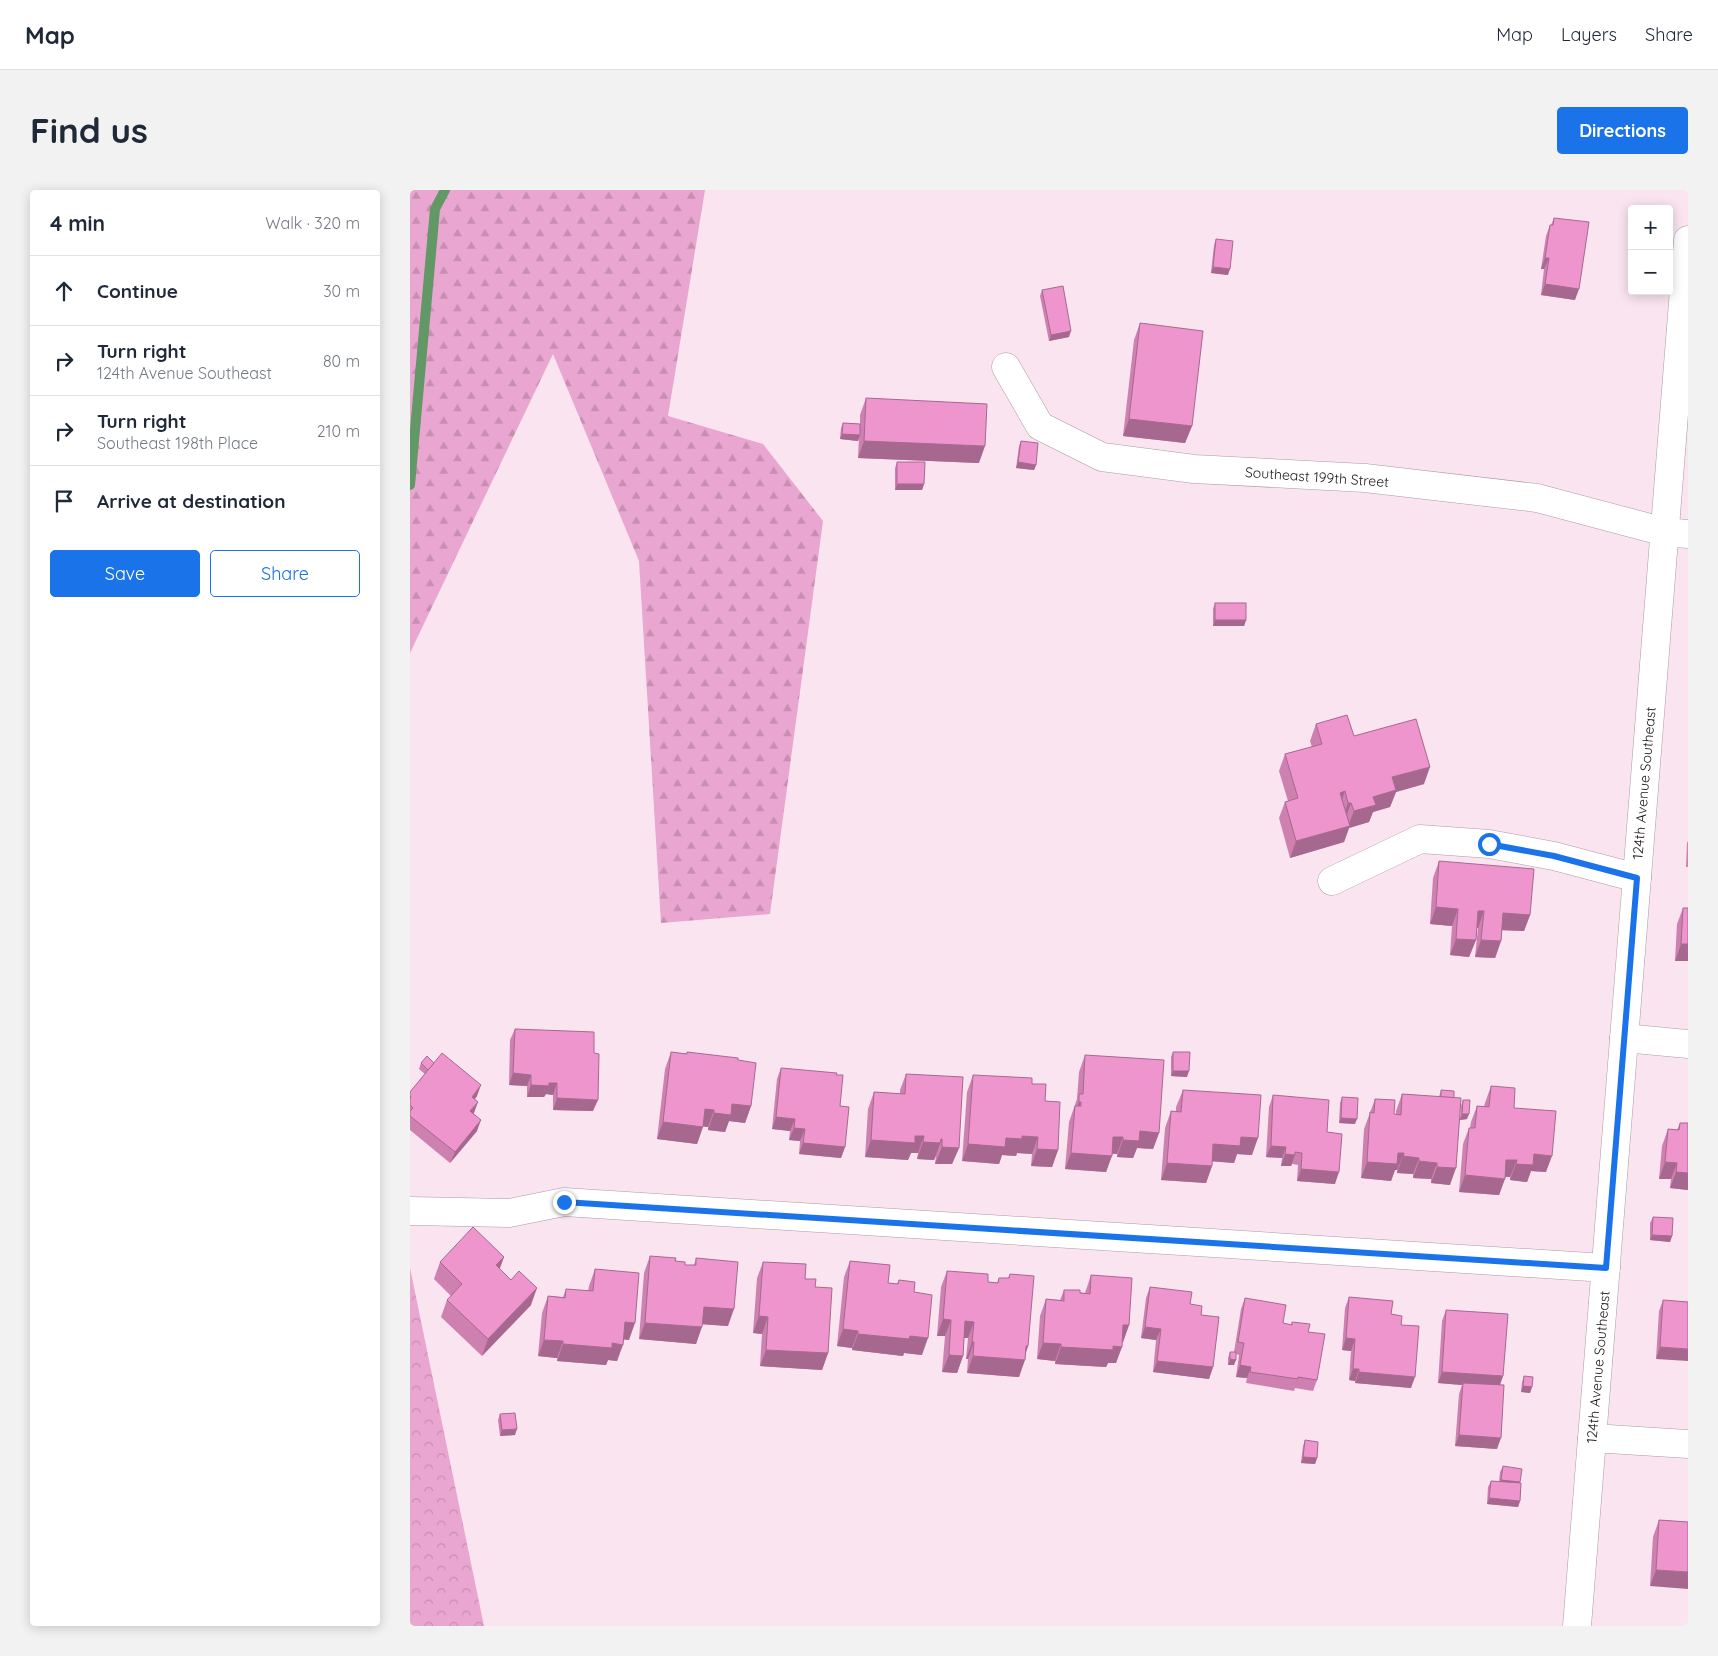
<!DOCTYPE html>
<meta charset="utf-8">
<style>
body{margin:0;font-family:Quicksand,sans-serif;background:#f2f2f3;color:#1f2937}
.controls{position:absolute;right:15px;top:15px;display:grid;overflow:hidden;border-radius:5px;box-shadow:0 2px 12px #0003}
.controls button{width:45px;height:45px;display:grid;place-items:center;padding:0;border:0;border-bottom:1px solid #e0e1e3;background:#fff;color:#1f2937;font:25px sans-serif}
.stop{position:absolute;width:15px;height:15px;margin:-11px;border:4px solid #1a73e8;border-radius:50%;background:#fff}
.stop.end{background:#1a73e8;border-color:#fff;box-shadow:0 1px 5px #0008}
.list{margin:0;padding:0;list-style:none}
h2{display:flex;justify-content:space-between;align-items:center;height:65px;margin:0;padding:0 20px;font-size:21px}
h2 small{font-size:16px;font-weight:400;color:#747a83}
.list li{display:grid;grid-template-columns:32px 1fr auto;gap:15px;align-items:center;box-sizing:border-box;height:70px;padding:0 20px;border-top:1px solid #e0e1e3}
.list b{display:block;font-size:19px;white-space:nowrap}
.list p{margin:0;font-size:16px;white-space:nowrap;color:#747a83}
.list em{font-size:16px;font-style:normal;color:#747a83}
.actions{display:flex;gap:10px;padding:15px 20px}
.actions a{flex:1;padding:11px 0;border:1px solid #1a73e8;border-radius:5px;text-align:center;font-size:18px;color:#1a73e8}
.actions .main{background:#1a73e8;color:#fff}
.icon{flex:none;width:28px;height:28px;fill:none;stroke:currentColor;stroke-width:2;stroke-linecap:round;stroke-linejoin:round}
.map{position:relative;flex:none;width:1278px;height:1436px;overflow:hidden;border-radius:5px}
header{display:flex;align-items:center;gap:30px;box-sizing:border-box;height:70px;padding:0 25px;background:#fff;border-bottom:1px solid #e0e1e3}
header strong{font-size:24px}
nav{display:flex;gap:28px;margin-inline-start:auto;font-size:18px}
.intro{display:flex;align-items:center;justify-content:space-between;box-sizing:border-box;height:120px;padding:0 30px}
h1{margin:0;font-size:35px}
.button{padding:12px 22px;border-radius:5px;background:#1a73e8;color:#fff;font-size:18px;font-weight:700}
main{display:flex;gap:30px;padding:0 30px}
aside{flex:1;background:#fff;border-radius:5px;box-shadow:0 2px 12px #0003}
.map>svg:first-child{display:block}
.forest{fill:url(#forest-firs)}
.park{fill:url(#park-crowns)}
.lines{fill:none;stroke-linecap:round;stroke-linejoin:round}
.stream{stroke:#629866;stroke-width:10}
.minor-casing{stroke:#ad9aa5;stroke-width:29}
.minor{stroke:#fff;stroke-width:28}
.wall{fill:#ce80b1}
.shaded-wall{fill:#a76890}
.building{fill:#ef95ce;stroke:#a76890}
.route{stroke:#1a73e8;stroke-width:6}
.labels{text-anchor:middle;dominant-baseline:central;stroke-width:4.5;stroke-linejoin:round;paint-order:stroke}
.street-label{font-size:14px;fill:#1d161a;stroke:#fff}
</style>
<header>
<strong>Map</strong>
<nav><a>Map</a><a>Layers</a><a>Share</a></nav>
</header>
<div class="intro"><h1>Find us</h1><a class="button">Directions</a></div>
<main>
<aside>
<h2>4 min<small>Walk · 320 m</small></h2>
<ul class="list">
<li><svg class="icon" aria-label="ahead" viewBox="0 0 24 24"><path d="M12 20V5M6 11l6-6 6 6"/></svg><div><b>Continue</b></div><em>30 m</em></li>
<li><svg class="icon" aria-label="right" viewBox="0 0 24 24"><path d="M7 20v-9h11M14 6l5 5-5 5"/></svg><div><b>Turn right</b><p>124th Avenue Southeast</p></div><em>80 m</em></li>
<li><svg class="icon" aria-label="right" viewBox="0 0 24 24"><path d="M7 20v-9h11M14 6l5 5-5 5"/></svg><div><b>Turn right</b><p>Southeast 198th Place</p></div><em>210 m</em></li>
<li><svg class="icon" aria-label="arrive" viewBox="0 0 24 24"><path d="M6 21V4h12l-3 4 3 4H6"/></svg><div><b>Arrive at destination</b></div></li>
</ul>
<div class="actions"><a class="main">Save</a><a>Share</a></div>
</aside>
<div class="map">
<svg width="1278" height="1436" viewBox="0 0 1278 1436">
<defs>
<pattern id="forest-firs" width="22" height="20" patternUnits="userSpaceOnUse" patternTransform="scale(1.25)"><rect width="22" height="20" fill="#e9a6d0"/><path d="M5 1l3.5 6h-7zM16 11l3.5 6h-7z" fill="#c78eb2"/></pattern>
<pattern id="park-crowns" width="20" height="18" patternUnits="userSpaceOnUse" patternTransform="scale(1.25)"><rect width="20" height="18" fill="#e9a6d0"/><path d="M2 6a3 3 0 1 1 6 0M12 15a3 3 0 1 1 6 0" fill="none" stroke="#c78eb2"/></pattern>
</defs>
<rect width="100%" height="100%" fill="#f9e4f0"/>
<!-- forest -->
<path class="forest" d="M0,0H295L258,226L353,254L413,331L360,724L251,733L229,371L143,164L0,463Z"/>
<!-- park -->
<path class="park" d="M0,1078L74,1436H0Z"/>
<g class="lines">
<!-- stream -->
<path class="stream" d="M0,295L25,19L35,0"/>
<!-- minor casing -->
<g class="minor-casing">
<g id="minor">
<path d="M596,177L630,236L692,267L784,279L955,288L1127,308L1255,342L1278,344"/>
<path d="M922,691L1010,649L1079,654L1144,666L1227,688"/>
<path d="M1214,848L1278,854"/>
<path d="M0,1021L99,1023L154,1012L1196,1078"/>
<path d="M1182,1248L1278,1254"/>
<path d="M1167,1436L1278,50"/>
</g>
</g>
<!-- minor -->
<use href="#minor" class="minor"/>
</g>
<!-- wall -->
<g class="wall">
<path d="M1144,28L1165,110L1131,105L1134,79H1131L1136,46L1140,35H1141Z"/>
<path d="M806,49L818,85L801,83L804,55Z"/>
<path d="M632,100L659,147L639,151L630,106Z"/>
<path d="M730,133L782,236L775,253L713,246L724,150Z"/>
<path d="M456,208L569,273L448,268L449,247L448,251L430,249L431,238L433,233L450,234V225Z"/>
<path d="M611,251L626,275L624,280L606,278L609,256Z"/>
<path d="M487,272L514,294L512,300H485V278Z"/>
<path d="M805,413L836,430L834,436H803V419Z"/>
<path d="M906,534L944,546L1014,594L986,602L980,617L963,622L959,632L939,638L934,652L880,668L869,628L875,612L878,611L869,581L875,564L902,557L900,551Z"/>
<path d="M1278,651V677H1276L1277,653Z"/>
<path d="M1029,671L1120,725L1114,741L1092,740L1091,751L1085,768L1065,767L1068,738H1067L1066,750L1059,767L1040,765L1042,736L1020,734L1023,688Z"/>
<path d="M1273,718H1278V771H1265L1267,734Z"/>
<path d="M105,839L184,863L183,921L143,920V905L136,904L134,907H117V896L99,895L100,850Z"/>
<path d="M261,862L328,870L341,916L335,933L319,931L315,942L298,940V937L293,936L287,954L247,949L255,879Z"/>
<path d="M763,862L777,887L761,886V867Z"/>
<path d="M675,865L749,943L743,959L727,958L723,968L707,967V964H702L696,982L655,979L659,932L667,909L669,882Z"/>
<path d="M11,873H24L67,906L65,909L63,923L67,941L40,973L0,940V902L15,884L9,879Z"/>
<path d="M371,878L430,916L435,957L431,968L389,964L390,951L379,950L380,941L362,939L367,889Z"/>
<path d="M496,884L549,958L542,974H525L526,966L524,970L507,969L508,963H501L498,970L455,967L458,919L464,902L490,904V900Z"/>
<path d="M563,885L622,894L635,911L648,960L642,977L621,976L622,964L607,963L606,966L592,965L589,974L552,971L557,902Z"/>
<path d="M1081,896L1104,918L1136,982L1121,981L1117,992L1100,990V987H1095L1089,1005L1049,1002L1053,954L1059,938H1060L1061,932L1067,916H1074L1075,913Z"/>
<path d="M773,900L842,965L827,964L824,973L802,971V976L796,993L751,990L755,938L761,921L766,922V917Z"/>
<path d="M1031,900L1040,995L1021,993V989L1003,988V984L987,983V980H985L981,991L951,988L954,939L965,909L984,924L986,925V921L992,904L1029,907Z"/>
<path d="M863,905L917,942L925,994L887,991L888,975L882,974L881,976H871L872,968L856,967L859,917Z"/>
<path d="M932,907L945,934L929,933L930,913Z"/>
<path d="M1053,910L1057,929L1050,930L1051,916Z"/>
<path d="M1270,933H1278V1000L1260,998L1261,989H1249L1252,956L1258,939L1267,940Z"/>
<path d="M1243,1027L1262,1046L1260,1052L1240,1050V1033Z"/>
<path d="M240,1066L265,1071L275,1075H284L286,1068L318,1136L292,1134L286,1154L229,1149L234,1083Z"/>
<path d="M440,1071L478,1093L487,1094L489,1090L504,1102L512,1165L494,1163L493,1166L442,1160V1158L427,1156L434,1087Z"/>
<path d="M30,1072L90,1079L121,1115L72,1166L31,1127L37,1110L41,1106L24,1089Z"/>
<path d="M353,1072L395,1089L405,1097L418,1163L412,1180L350,1176L352,1144L343,1143L347,1088Z"/>
<path d="M185,1079L219,1150L213,1149L207,1171L198,1170L196,1175L147,1171V1168L128,1166L132,1123L138,1106L153,1107L156,1099L178,1101L179,1096Z"/>
<path d="M537,1081L578,1092L587,1093L589,1088H598L600,1084L618,1156L609,1187L557,1183L558,1169H556L558,1148H554L553,1166L547,1183L532,1182L535,1146H527L531,1097Z"/>
<path d="M681,1085L719,1135L713,1152H712L706,1173H698L696,1177L645,1174V1171L627,1169L630,1126L636,1109L650,1110L654,1100L675,1103Z"/>
<path d="M740,1097L780,1114L791,1125L803,1177L799,1189L743,1182L746,1150L731,1148L736,1108Z"/>
<path d="M939,1107L981,1124L991,1135L1001,1198L945,1193V1191L939,1190L941,1161L932,1160L935,1118Z"/>
<path d="M835,1108L873,1133L881,1135L882,1132L898,1142L907,1190L903,1201L885,1198L884,1201L836,1193L837,1188L826,1187L829,1165L826,1164L824,1175H818V1168L820,1162H824L831,1119Z"/>
<path d="M1253,1110L1278,1112L1246,1169L1249,1121Z"/>
<path d="M1036,1120L1093,1186L1090,1195L1087,1259L1045,1256L1049,1204L1052,1195L1028,1193L1032,1131Z"/>
<path d="M1114,1186L1122,1197L1120,1203L1111,1202L1112,1192Z"/>
<path d="M90,1224L105,1245L90,1246L88,1230Z"/>
<path d="M895,1250L907,1268L905,1274L891,1273L893,1256Z"/>
<path d="M1093,1276L1110,1293V1311L1108,1317L1077,1314L1078,1297L1081,1291L1089,1292L1090,1282Z"/>
<path d="M1249,1330L1278,1332L1240,1396L1243,1347Z"/>
</g>
<!-- shaded-wall -->
<g class="shaded-wall">
<path d="M1135,68H1139L1134,79H1131Z"/>
<path d="M803,77L820,79L818,85L801,83Z"/>
<path d="M1135,94L1169,99L1165,110L1131,105Z"/>
<path d="M661,141L659,147L639,151L641,145Z"/>
<path d="M719,229L782,236L775,253L713,246Z"/>
<path d="M432,244L450,245L448,251L430,249Z"/>
<path d="M454,251L575,256L569,273L448,268Z"/>
<path d="M608,272L626,275L624,280L606,278Z"/>
<path d="M487,294H514L512,300H485Z"/>
<path d="M805,430H836L834,436H803Z"/>
<path d="M1020,577L1014,594L986,602L980,617L963,622L959,632L939,638L934,652L880,668L886,651L938,636L944,621L963,607L982,587Z"/>
<path d="M935,601L929,618L930,603Z"/>
<path d="M938,613H941L935,630H932Z"/>
<path d="M1026,717L1048,719L1042,736L1020,734Z"/>
<path d="M1068,721H1074L1068,738L1062,737Z"/>
<path d="M1093,723L1120,725L1114,741L1087,740Z"/>
<path d="M1046,749L1066,750L1059,767L1040,765Z"/>
<path d="M1071,750L1091,751L1085,768L1065,767Z"/>
<path d="M1271,754H1278V771H1265Z"/>
<path d="M763,881H779L777,887L761,886Z"/>
<path d="M103,883L121,885L117,896L99,895Z"/>
<path d="M139,893H147L143,905L136,904L134,907H117L121,895Z"/>
<path d="M71,895L67,906L58,918L62,907Z"/>
<path d="M147,908L188,910L183,921L143,920Z"/>
<path d="M68,912L64,923L56,932L60,921Z"/>
<path d="M669,912H671L665,929L664,925Z"/>
<path d="M322,914L341,916L335,933L319,931L315,942L298,940L304,923Z"/>
<path d="M295,919L304,920L298,937L289,936Z"/>
<path d="M1052,924H1059L1057,929L1050,930Z"/>
<path d="M366,927L385,929L380,941L362,939Z"/>
<path d="M931,928L947,929L945,934L929,933Z"/>
<path d="M71,930L67,941L40,973L45,962Z"/>
<path d="M253,932L293,937L287,954L247,949Z"/>
<path d="M384,938L395,939L390,951L379,950Z"/>
<path d="M730,941L749,943L743,959L727,958L723,968L707,967L713,950Z"/>
<path d="M505,946H514L508,963H501L498,970L455,967L461,950Z"/>
<path d="M612,946L628,947L622,964L607,963L606,966L592,965L589,974L552,971L558,954Z"/>
<path d="M703,947H713L707,964L697,963Z"/>
<path d="M831,947L848,948L842,965L827,964L824,973L797,971L803,954Z"/>
<path d="M531,949H532L524,970L507,969L513,952Z"/>
<path d="M393,953L435,957L431,968L389,964Z"/>
<path d="M861,956L876,957L872,968L856,967Z"/>
<path d="M532,957L549,958L542,974H525Z"/>
<path d="M627,959L648,960L642,977L621,976Z"/>
<path d="M661,963L702,966L696,982L655,979Z"/>
<path d="M988,963H994L987,980H985L981,991L951,988L957,972Z"/>
<path d="M875,964L885,965L881,976H871Z"/>
<path d="M1124,964L1142,966L1136,982L1121,981L1117,992L1100,990L1106,974Z"/>
<path d="M993,966L1009,968L1003,984L987,983Z"/>
<path d="M1096,970H1107L1100,987L1090,986Z"/>
<path d="M1009,971L1027,973L1021,989L1003,988Z"/>
<path d="M1255,972L1267,973L1261,989H1249Z"/>
<path d="M757,973L802,976L796,993L751,990Z"/>
<path d="M1027,977L1046,978L1040,995L1021,993Z"/>
<path d="M891,979L929,982L925,994L887,991Z"/>
<path d="M1266,982L1278,983V1000L1260,998Z"/>
<path d="M1055,985L1095,989L1089,1005L1049,1002Z"/>
<path d="M1242,1045L1262,1046L1260,1052L1240,1050Z"/>
<path d="M94,1067L88,1084L86,1075Z"/>
<path d="M127,1098L121,1115L72,1166L78,1149Z"/>
<path d="M294,1117L324,1119L318,1136L288,1134Z"/>
<path d="M349,1126L358,1127L352,1144L343,1143Z"/>
<path d="M533,1129L541,1130L535,1146H527Z"/>
<path d="M555,1131L564,1132L558,1148H548Z"/>
<path d="M215,1132L225,1133L219,1150L209,1149Z"/>
<path d="M235,1133L292,1137L286,1154L229,1149Z"/>
<path d="M713,1135H719L713,1152H707Z"/>
<path d="M735,1137L751,1139L746,1150L731,1148Z"/>
<path d="M433,1139L448,1141L442,1158L427,1156Z"/>
<path d="M448,1144L500,1146L518,1148L512,1165L494,1163L493,1166L442,1160Z"/>
<path d="M936,1148L945,1149L941,1161L932,1160Z"/>
<path d="M134,1150L153,1151L147,1168L128,1166Z"/>
<path d="M562,1152H564L558,1169H556Z"/>
<path d="M202,1153L213,1155L207,1171L198,1170L196,1175L147,1171L153,1154Z"/>
<path d="M633,1153L651,1154L645,1171L627,1169Z"/>
<path d="M616,1156H618L613,1170H615L609,1187L557,1183L563,1166Z"/>
<path d="M651,1157L703,1156L712,1157L706,1173H698L696,1177L645,1174Z"/>
<path d="M1250,1157L1278,1159V1171L1246,1169Z"/>
<path d="M356,1160L418,1163L412,1180L350,1176Z"/>
<path d="M539,1165L553,1166L547,1183L532,1182Z"/>
<path d="M820,1169L826,1170L824,1175H818Z"/>
<path d="M747,1171L803,1177L799,1189L743,1182Z"/>
<path d="M830,1175L841,1177L837,1188L826,1187Z"/>
<path d="M943,1179H949L945,1191L939,1190Z"/>
<path d="M949,1182L1005,1187L1001,1198L945,1193Z"/>
<path d="M1032,1182L1093,1186L1089,1197L1053,1193L1052,1195L1028,1193Z"/>
<path d="M1113,1196L1122,1197L1120,1203L1111,1202Z"/>
<path d="M107,1239L105,1245L90,1246L92,1240Z"/>
<path d="M1049,1245L1091,1248L1087,1259L1045,1256Z"/>
<path d="M893,1267L907,1268L905,1274L891,1273Z"/>
<path d="M1091,1290L1110,1292L1108,1297L1089,1295Z"/>
<path d="M1079,1308L1110,1311L1108,1317L1077,1314Z"/>
<path d="M1246,1380L1278,1382V1399L1240,1396Z"/>
</g>
<!-- building -->
<g class="building">
<path d="M1144,28L1179,32L1169,99L1135,94L1139,68H1135L1140,35H1143Z"/>
<path d="M806,49L823,51L820,79L803,77Z"/>
<path d="M653,96L661,141L641,145L632,100Z"/>
<path d="M730,133L793,141L782,236L719,229Z"/>
<path d="M456,208L577,214L575,256L454,251Z"/>
<path d="M433,233L450,234V245L432,244Z"/>
<path d="M611,251L628,253L626,275L608,272Z"/>
<path d="M487,272H515L514,294H487Z"/>
<rect x="805" y="413" width="31" height="17"/>
<path d="M937,525L944,546L1006,529L1020,577L982,587L986,600L963,607L966,615L944,621L941,613H938L935,601L930,603L940,636L886,651L875,612L888,608L875,564L912,554L906,534Z"/>
<path d="M1029,671L1124,679L1120,725L1093,723L1091,751L1071,750L1074,721H1068L1066,750L1046,749L1048,719L1026,717Z"/>
<path d="M1273,718H1278V754H1271Z"/>
<path d="M105,839L184,842V863L189,864L188,910L147,908V893H139V896L121,895V885L103,883Z"/>
<path d="M261,862L277,864V862L328,868V870L346,873L341,916L322,914L321,925L304,923V920L295,919L293,937L253,932Z"/>
<path d="M763,862H780L779,881H763Z"/>
<path d="M32,863L71,895L62,907L68,912L60,921L71,930L45,962L0,926V921L3,918L0,915V909L1,907L0,906V902Z"/>
<path d="M675,865L754,870L749,943L730,941L729,951L713,950V947H703L702,966L661,963L665,916H671V912H669V904H673Z"/>
<path d="M17,866L24,873L18,880L11,873Z"/>
<path d="M371,878L427,883L426,885H433L430,916L439,917L435,957L393,953L395,939L384,938L385,929L366,927Z"/>
<path d="M496,884L553,887L549,958L532,957V949H531L530,953L513,952L514,946H505V953L461,950L464,902L495,904Z"/>
<path d="M563,885L622,888V894H636L635,911L650,912L648,960L627,959L628,947L612,946V949L596,948L595,957L558,954Z"/>
<path d="M1081,896L1105,898L1104,918L1146,921L1142,966L1124,964L1123,975L1106,974L1107,970H1096L1095,989L1055,985L1059,938H1065L1067,916L1079,917Z"/>
<path d="M773,900L851,905L848,948L831,947L830,956L803,954L802,976L757,973L761,921L771,922Z"/>
<path d="M1031,900L1044,901V908L1031,907Z"/>
<path d="M992,904L1051,908L1046,978L1027,977V973L1009,971V968L993,966L994,963H988L987,974L957,972L960,922L964,923L965,909L985,910L984,924L991,925Z"/>
<path d="M863,905L919,910L917,942L932,944L929,982L891,979L892,963L885,962V965L875,964L876,957L861,956Z"/>
<path d="M932,907L948,908L947,929L931,928Z"/>
<path d="M1053,910H1060L1059,924H1052Z"/>
<path d="M1270,933H1278V983L1266,982L1267,973L1255,972L1258,939L1269,940Z"/>
<path d="M1243,1027L1263,1028L1262,1046L1242,1045Z"/>
<path d="M63,1037L94,1067L86,1075L101,1090L109,1081L127,1098L78,1149L37,1110L52,1094L30,1072Z"/>
<path d="M240,1066L266,1068L265,1071L275,1072V1075H286V1068L328,1072L324,1119L294,1117L292,1137L235,1133Z"/>
<path d="M440,1071L480,1075L478,1093L488,1094L489,1090L505,1092L504,1102L522,1105L518,1148L500,1146L499,1149L448,1144V1141L433,1139Z"/>
<path d="M353,1072L396,1074L395,1089H406L405,1097L422,1098L418,1163L356,1160L358,1127L349,1126Z"/>
<path d="M185,1079L229,1083L225,1133L215,1132L213,1155L202,1153V1158L153,1154V1151L134,1150L138,1106L155,1108L156,1099L183,1101Z"/>
<path d="M537,1081L578,1084V1092L588,1093L589,1088H599L600,1084L624,1086L618,1156H616L615,1170L563,1166L564,1152H562L564,1132L555,1131L553,1166L539,1165L541,1130L533,1129Z"/>
<path d="M681,1085L722,1088L719,1135H713L712,1157L703,1156V1160L651,1157V1154L633,1153L636,1109L654,1111V1100H670V1103L680,1104Z"/>
<path d="M740,1097L782,1102L780,1114L792,1116L791,1125L809,1127L803,1177L747,1171L751,1139L735,1137Z"/>
<path d="M939,1107L983,1111L981,1124L992,1126L991,1135L1009,1136L1005,1187L949,1182V1179H943L945,1149L936,1148Z"/>
<path d="M835,1108L876,1115L873,1133L882,1135V1132L900,1134L898,1142L915,1144L907,1190L888,1187V1189L840,1182L841,1177L830,1175L834,1153L828,1152Z"/>
<path d="M1253,1110L1278,1112V1159L1250,1157Z"/>
<path d="M1036,1120L1098,1124L1093,1186L1032,1182Z"/>
<path d="M820,1162H826V1170L820,1169Z"/>
<path d="M1114,1186L1123,1187L1122,1197L1113,1196Z"/>
<path d="M1053,1193L1094,1195L1091,1248L1049,1245Z"/>
<path d="M105,1223L107,1239L92,1240L90,1224Z"/>
<path d="M895,1250L908,1252L907,1268L893,1267Z"/>
<path d="M1093,1276L1112,1279L1110,1292L1091,1290Z"/>
<path d="M1081,1291L1111,1293L1110,1311L1079,1308Z"/>
<path d="M1249,1330L1278,1332V1382L1246,1380Z"/>
</g>
<g class="lines">
<!-- route -->
<path class="route" d="M154,1012L1196,1078L1227,688L1144,666L1079,654"/>
</g>
<g class="labels">
<!-- street labels -->
<g class="street-label">
<text transform="translate(907 287) rotate(4)">Southeast 199th Street</text>
<text transform="translate(1234 593) rotate(-85)">124th Avenue Southeast</text>
<text transform="translate(1188 1177) rotate(-85)">124th Avenue Southeast</text>
</g>
</g>
</svg>
<div class="controls">
<button>+</button>
<button>−</button>
</div>
<div class="stop" style="left:1079px;top:654px"></div>
<div class="stop end" style="left:154px;top:1012px"></div>
</div>
</main>
